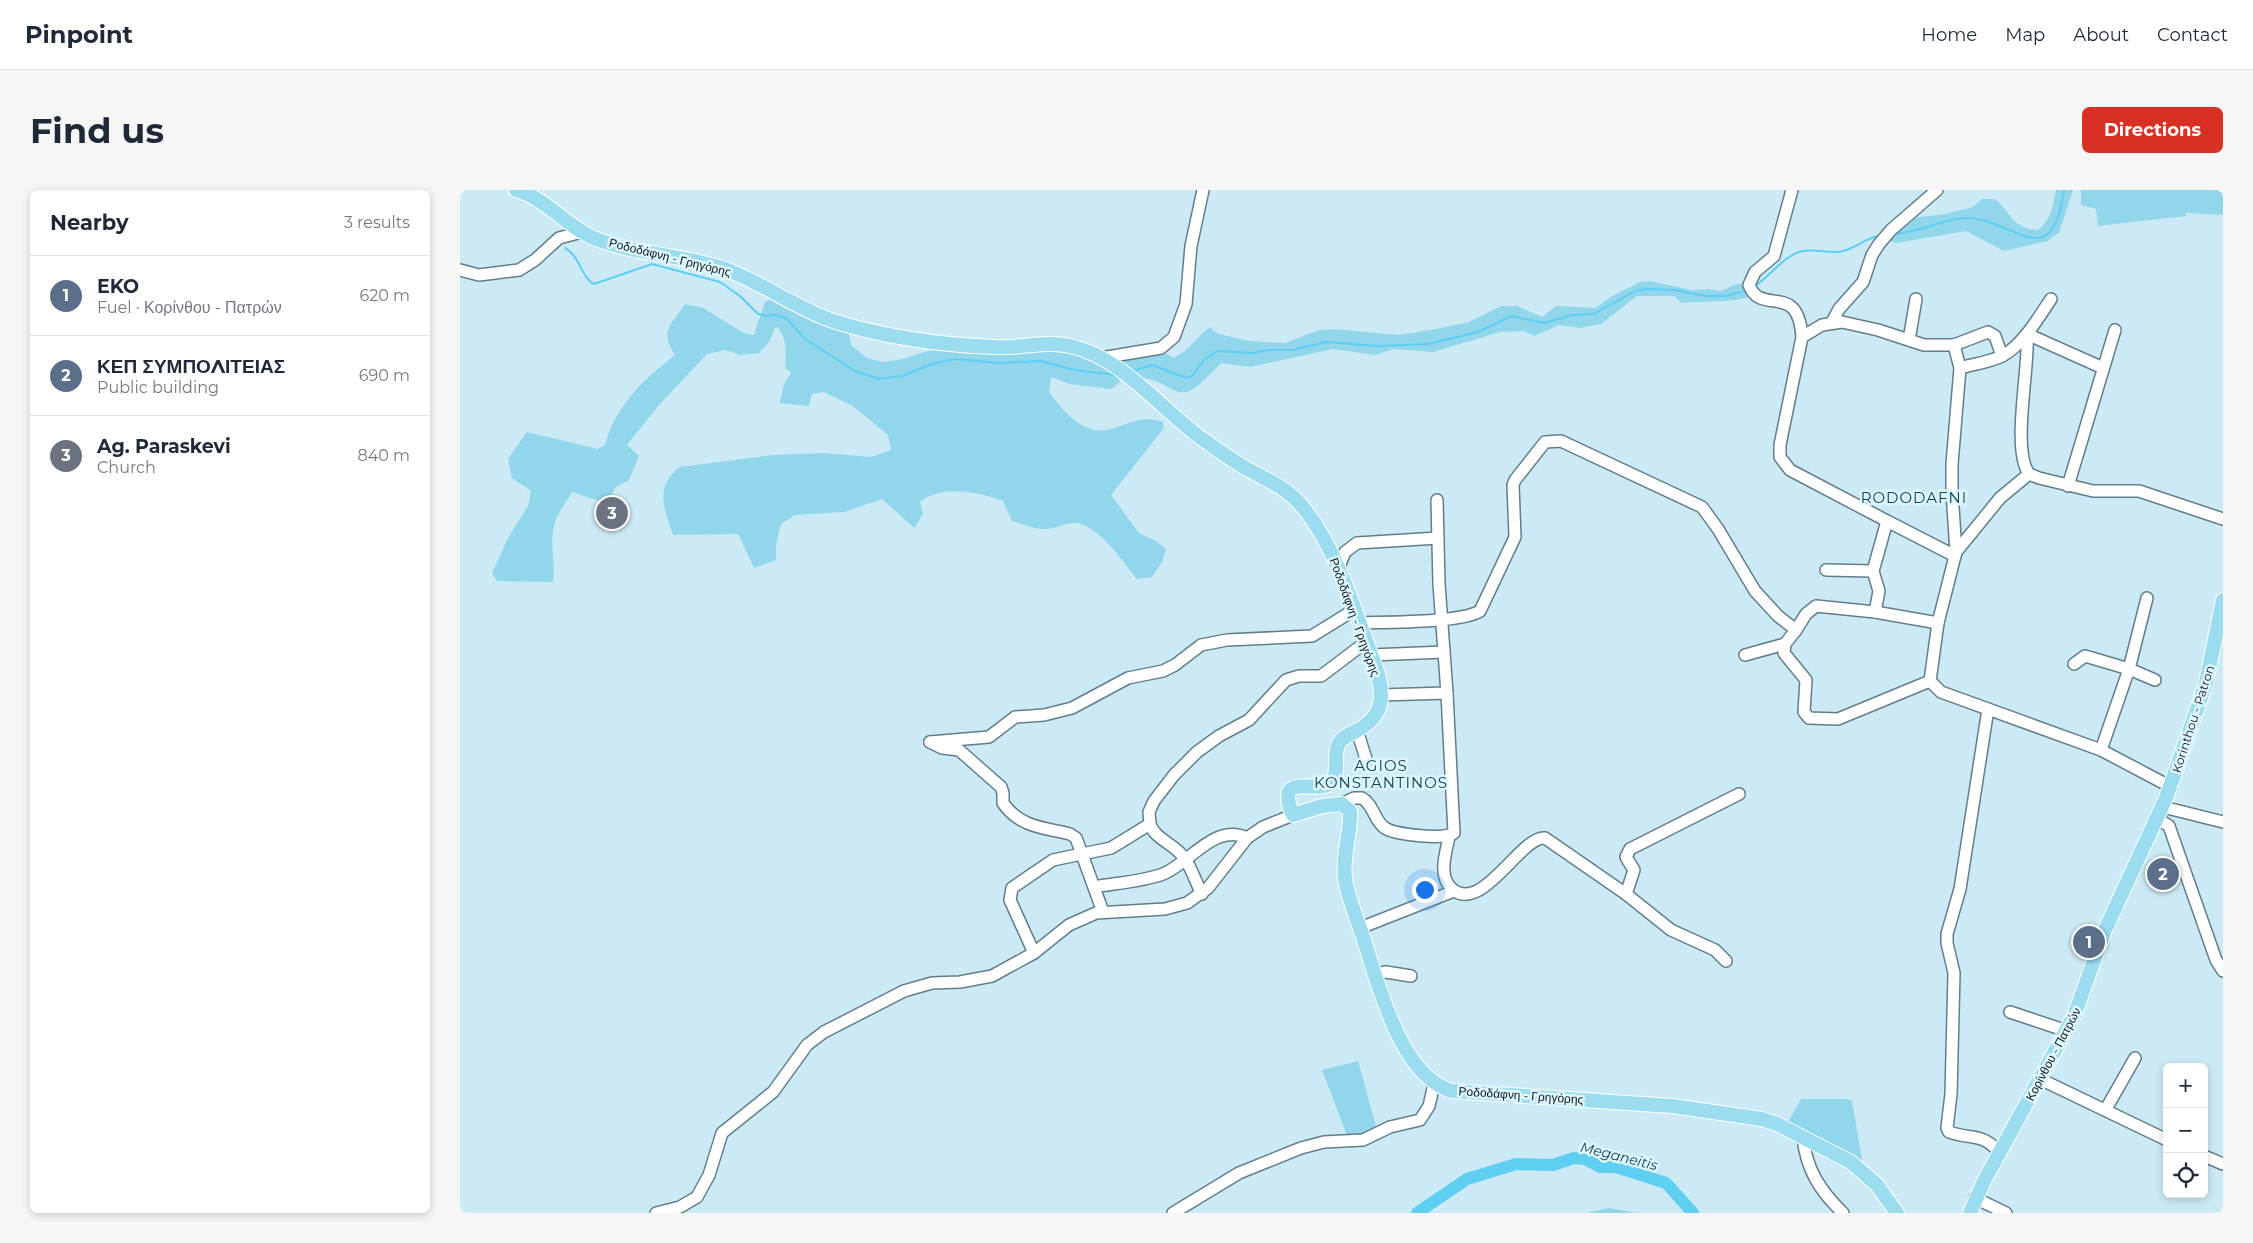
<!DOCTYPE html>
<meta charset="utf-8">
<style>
body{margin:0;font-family:Montserrat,sans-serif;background:#f6f6f7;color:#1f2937}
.controls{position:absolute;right:15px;bottom:15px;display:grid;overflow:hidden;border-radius:8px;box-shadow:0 2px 8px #0003}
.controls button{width:45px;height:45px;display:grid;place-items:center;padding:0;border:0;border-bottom:1px solid #e0e1e3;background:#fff;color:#1f2937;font:25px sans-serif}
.you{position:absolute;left:964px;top:699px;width:18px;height:18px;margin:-12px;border:4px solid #fff;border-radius:50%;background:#1a73e8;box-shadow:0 0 0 8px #1a73e833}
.badge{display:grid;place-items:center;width:32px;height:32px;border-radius:50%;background:#d93025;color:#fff;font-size:16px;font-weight:700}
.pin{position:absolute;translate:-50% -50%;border:2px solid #fff;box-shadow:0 1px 5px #0006}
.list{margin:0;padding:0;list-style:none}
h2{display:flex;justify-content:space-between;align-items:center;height:65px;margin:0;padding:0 20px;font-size:21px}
h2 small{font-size:16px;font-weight:400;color:#747a83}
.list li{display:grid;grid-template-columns:32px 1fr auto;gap:15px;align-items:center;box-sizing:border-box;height:80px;padding:0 20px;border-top:1px solid #e0e1e3}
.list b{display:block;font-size:19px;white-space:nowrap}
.list p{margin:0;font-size:16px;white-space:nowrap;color:#747a83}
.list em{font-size:16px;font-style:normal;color:#747a83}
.icon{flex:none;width:28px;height:28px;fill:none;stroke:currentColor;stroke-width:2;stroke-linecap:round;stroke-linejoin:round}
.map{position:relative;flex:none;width:1763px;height:1023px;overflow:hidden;border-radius:8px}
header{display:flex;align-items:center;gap:30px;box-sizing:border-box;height:70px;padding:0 25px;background:#fff;border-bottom:1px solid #e0e1e3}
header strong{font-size:24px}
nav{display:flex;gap:28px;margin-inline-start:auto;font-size:18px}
.intro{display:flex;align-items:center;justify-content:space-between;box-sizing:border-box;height:120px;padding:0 30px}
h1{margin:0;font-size:35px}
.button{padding:12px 22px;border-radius:8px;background:#d93025;color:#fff;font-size:18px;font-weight:700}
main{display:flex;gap:30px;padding:0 30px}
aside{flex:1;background:#fff;border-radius:8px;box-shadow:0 2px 8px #0003}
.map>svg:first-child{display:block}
.green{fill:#92d6ec}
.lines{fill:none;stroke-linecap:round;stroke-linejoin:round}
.stream{stroke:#5ecff0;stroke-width:2}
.river{stroke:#5ecff0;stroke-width:12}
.minor-casing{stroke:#637e88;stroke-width:14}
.major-casing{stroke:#fff;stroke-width:16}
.minor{stroke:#fff;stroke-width:11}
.major{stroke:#9bdcef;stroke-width:14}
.labels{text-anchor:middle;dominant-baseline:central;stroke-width:5;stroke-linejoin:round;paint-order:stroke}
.street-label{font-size:12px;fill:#0f1a1e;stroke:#def6ff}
.water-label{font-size:14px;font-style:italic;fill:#073d4a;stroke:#def6ff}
.quarter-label{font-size:15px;letter-spacing:1px;fill:#0b4452;stroke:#def6ff}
</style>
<header>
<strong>Pinpoint</strong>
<nav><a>Home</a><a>Map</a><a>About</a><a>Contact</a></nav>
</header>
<div class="intro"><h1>Find us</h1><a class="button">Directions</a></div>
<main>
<aside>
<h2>Nearby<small>3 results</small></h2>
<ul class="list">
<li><span class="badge" style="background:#5c6f8a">1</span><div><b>EKO</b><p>Fuel · Κορίνθου - Πατρών</p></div><em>620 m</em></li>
<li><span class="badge" style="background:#5c6f8a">2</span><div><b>ΚΕΠ ΣΥΜΠΟΛΙΤΕΙΑΣ</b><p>Public building</p></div><em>690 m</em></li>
<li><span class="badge" style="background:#6b7280">3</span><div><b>Ag. Paraskevi</b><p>Church</p></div><em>840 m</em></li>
</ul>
</aside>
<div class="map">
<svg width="1763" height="1023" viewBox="0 0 1763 1023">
<rect width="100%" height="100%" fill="#cceaf5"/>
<!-- green -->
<g class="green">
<path d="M1596,0H1613L1599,43L1587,51L1544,61L1506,41L1436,53L1427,50L1452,28L1485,24L1513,17L1522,9H1535C1553,24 1551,38 1578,40C1591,30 1593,15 1596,0Z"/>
<path d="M1621,0H1763V25L1726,23V26L1638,36L1636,19L1621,15Z"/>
<path d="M1190,91L1232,100L1249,99L1260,101C1269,99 1276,91 1285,95L1289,106C1280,113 1237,111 1221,113L1215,106H1177L1141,134L1120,138L1099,135L1074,146L1064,141L1040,142L973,162L933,159L915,165L873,159L790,177L762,173C752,181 741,196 729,201C713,208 701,185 678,189L664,178L660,170L701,160L713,168C729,161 736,147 750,137L758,144L790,151L825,153L859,140L874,139L938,145L971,140L1009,132L1041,116H1057L1082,127L1096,116L1135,118L1154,105L1180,92Z"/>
<path d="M314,108L344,127L378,138L389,144L391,155L407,168L422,172L438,170L486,156L592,158L626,166L657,184L660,192L651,199L610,194L591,187L589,202C603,221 624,247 651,239C672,233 680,225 703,232L704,238L651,305L679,343L696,351L706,359L702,372L692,387L677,389C662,371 644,342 621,334C610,330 598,338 587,339C576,340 563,334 552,331L543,311C520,302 481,294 460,312L463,324L454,338L422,309L384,322L335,325L321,334L316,355V370L294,378L278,344L213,345C204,318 194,297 220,277L314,265L364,263L411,267L431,260L428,245L393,216L364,202L352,204L349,216L320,213L324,194L331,183L325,178C326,162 328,148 316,136L309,152L299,163L280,165L266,160L247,164L199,215L167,255L179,266L169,290L156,297L146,313L112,302C107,311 100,320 96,329C88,349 96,372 93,392L37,391L32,383L48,348L68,316L71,301L52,288L48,269L67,242L138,259L145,255C155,216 184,189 215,165C199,140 211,136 225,114L243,118L284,143L294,145L305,112Z"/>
<path d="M898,871L917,940L888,948L862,880Z"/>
<path d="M1341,909H1386L1392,911L1402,970L1327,934Z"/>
<path d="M1149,1018L1177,1023H1127Z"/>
</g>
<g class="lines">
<!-- stream -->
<g class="stream">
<path d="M1435,44C1459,42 1483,29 1506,28C1552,27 1592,89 1604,0"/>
<path d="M105,58C120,66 122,89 134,94L192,74L260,92L280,106L298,124L306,126L316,125L327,129L345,149L395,181L419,189L442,186L472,174L495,169L540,173L581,171L615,180L655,185"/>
<path d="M1295,96C1310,86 1322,68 1339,62C1351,58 1366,63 1378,62C1393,61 1403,49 1418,46"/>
<path d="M673,181L692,175L726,188L732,186L744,170L757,161L794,163L808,160H832L866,152L917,156L968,154L1018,142L1051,126L1084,133L1113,125L1134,124L1175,101L1188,99L1215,100L1245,106H1266L1284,101"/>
</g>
<!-- river -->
<path class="river" d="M957,1023L1007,989L1056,974L1093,975L1114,968L1125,969L1140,977H1156L1206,993L1233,1023"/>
<!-- minor casing -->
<g class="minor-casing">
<g id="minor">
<path d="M1332,0L1314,66L1295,82L1289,95C1301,127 1338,90 1342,147"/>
<path d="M0,80L19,85L59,80L75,70L99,48L122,42"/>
<path d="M1372,132L1379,119L1403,92L1412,65L1419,54L1431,40L1477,0"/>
<path d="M1567,144C1570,175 1551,259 1569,284"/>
<path d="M1567,144L1643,178"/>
<path d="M1449,150L1456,109"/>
<path d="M1494,155L1528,142L1535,146L1542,166"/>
<path d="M641,168L701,158L714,147L726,114L731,56L743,0"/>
<path d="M1500,178C1514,174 1530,172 1542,166C1562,156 1579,127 1591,109"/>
<path d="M1608,296L1655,140"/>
<path d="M1496,362L1540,308L1569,284L1579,288L1633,301H1679L1763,329"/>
<path d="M878,379L885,362L897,353L978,348"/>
<path d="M1366,380L1413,381"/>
<path d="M1415,422L1478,433L1470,491L1481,502L1641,560L1711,597"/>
<path d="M899,433C925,432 1001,433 1020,421L1055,347L1053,295L1055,290L1085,252L1101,251L1242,317L1258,339L1295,401L1318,426L1336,440L1346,424L1356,416L1415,422L1419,401L1413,381L1427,331L1495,366L1496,362L1492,302V274L1500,178L1494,155H1464L1418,140L1382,132L1362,135L1342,147L1320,255V267L1330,280L1427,331"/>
<path d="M1478,433L1495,366"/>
<path d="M1336,440L1325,454L1324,463L1346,490L1344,522L1349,528L1378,529L1470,491"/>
<path d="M911,465L984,462"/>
<path d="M1285,465L1325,454"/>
<path d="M1614,474L1625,466L1669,479L1695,490"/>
<path d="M921,505L987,503L979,394L977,310"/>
<path d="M1528,519L1500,699L1487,744V753L1494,783L1491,904L1487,938L1489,942C1512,950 1522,942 1540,963"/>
<path d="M897,540L906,569"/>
<path d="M470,552L529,547L555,527L584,525L612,518L668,488L703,481L715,475L741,455L767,450L852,446L894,420"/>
<path d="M470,552L482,558L499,560L541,597L543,603V613C559,637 585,638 610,644L616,648L643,722"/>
<path d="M1641,560L1669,479L1687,408"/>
<path d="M882,614L894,608H902C914,615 914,631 925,638C935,645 986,650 994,643L987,503"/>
<path d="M1703,617L1763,632"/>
<path d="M1698,629L1709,636L1756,770L1763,781"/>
<path d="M690,634C695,650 716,654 725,669C732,679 736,693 742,704"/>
<path d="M989,647C986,662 978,685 991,698C1021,727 1061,645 1085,648L1166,704L1211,740L1255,760L1266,771"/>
<path d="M634,697C656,693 681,692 703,684C729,674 755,632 787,648"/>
<path d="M1166,704L1174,680L1166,667L1170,659L1279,604"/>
<path d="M900,738L994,701"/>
<path d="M574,763L550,710L552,698L593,670L651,658L690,634L689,622L694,611L714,585L737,562L759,546L789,530L826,490L839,486H861L906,452"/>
<path d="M914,784L926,782L951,786"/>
<path d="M1550,822L1607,841"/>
<path d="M1580,889L1707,950"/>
<path d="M1646,919L1675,868"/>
<path d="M1343,947C1346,979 1360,1001 1383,1023"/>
<path d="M1744,966L1763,974"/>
<path d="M1515,1008L1546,1023"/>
<path d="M196,1023L220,1017L237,1007L249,985L262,943L313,902L347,855L364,842L444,801L472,793L500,792L532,786L574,763L609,735L636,723L705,719L727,713L748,698L787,648L803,637L833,625"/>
<path d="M713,1023L779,983L841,958L864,952L903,950L930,937L960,930L969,916L974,894"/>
</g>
</g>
<!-- major casing -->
<g class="major-casing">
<g id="major">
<path d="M56,0C88,9 106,37 136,49C178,65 223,65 265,79C303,93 335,118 373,131C424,147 481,155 535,157C560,159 584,150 610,156C665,168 703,223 748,253C762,263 776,273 791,281C814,294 828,298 846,321C877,362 893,416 911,464C922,494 931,522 898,540C891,544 881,547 878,555C873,566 880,582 872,592C859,606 813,579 833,625L862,616L882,614L890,621C891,644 882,665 885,689C888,708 896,726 902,744C917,789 939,886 992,901L1212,916L1302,929L1317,934L1391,972L1417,995L1437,1023"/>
<path d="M1510,1023L1524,991L1614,826L1645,740L1706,608L1746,493L1763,410"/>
</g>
</g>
<!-- minor -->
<use href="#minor" class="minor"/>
<!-- major -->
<use href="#major" class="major"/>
</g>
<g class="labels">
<!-- street labels -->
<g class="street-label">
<text transform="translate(210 67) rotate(14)">Ροδοδάφνη - Γρηγόρης</text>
<text transform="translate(895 427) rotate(70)">Ροδοδάφνη - Γρηγόρης</text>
<text transform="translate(1733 529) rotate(-72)">Korinthou - Patron</text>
<text transform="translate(1593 864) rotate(-62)">Κορίνθου - Πατρών</text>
<text transform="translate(1061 905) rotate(4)">Ροδοδάφνη - Γρηγόρης</text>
</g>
<!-- water labels -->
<g class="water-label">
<text transform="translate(1159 966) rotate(14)">Meganeitis</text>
</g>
<!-- quarter labels -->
<g class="quarter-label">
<text x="1454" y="307">RODODAFNI</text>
<text x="921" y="575">AGIOS<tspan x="921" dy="17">KONSTANTINOS</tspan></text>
</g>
</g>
</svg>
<div class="controls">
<button>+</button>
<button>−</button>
<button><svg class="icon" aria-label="locate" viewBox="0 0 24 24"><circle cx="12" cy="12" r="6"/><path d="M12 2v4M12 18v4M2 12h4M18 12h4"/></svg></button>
</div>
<div class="you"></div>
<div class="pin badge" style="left:1629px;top:752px;background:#5c6f8a">1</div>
<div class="pin badge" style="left:1703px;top:684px;background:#5c6f8a">2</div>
<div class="pin badge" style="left:152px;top:323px;background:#6b7280">3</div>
</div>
</main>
